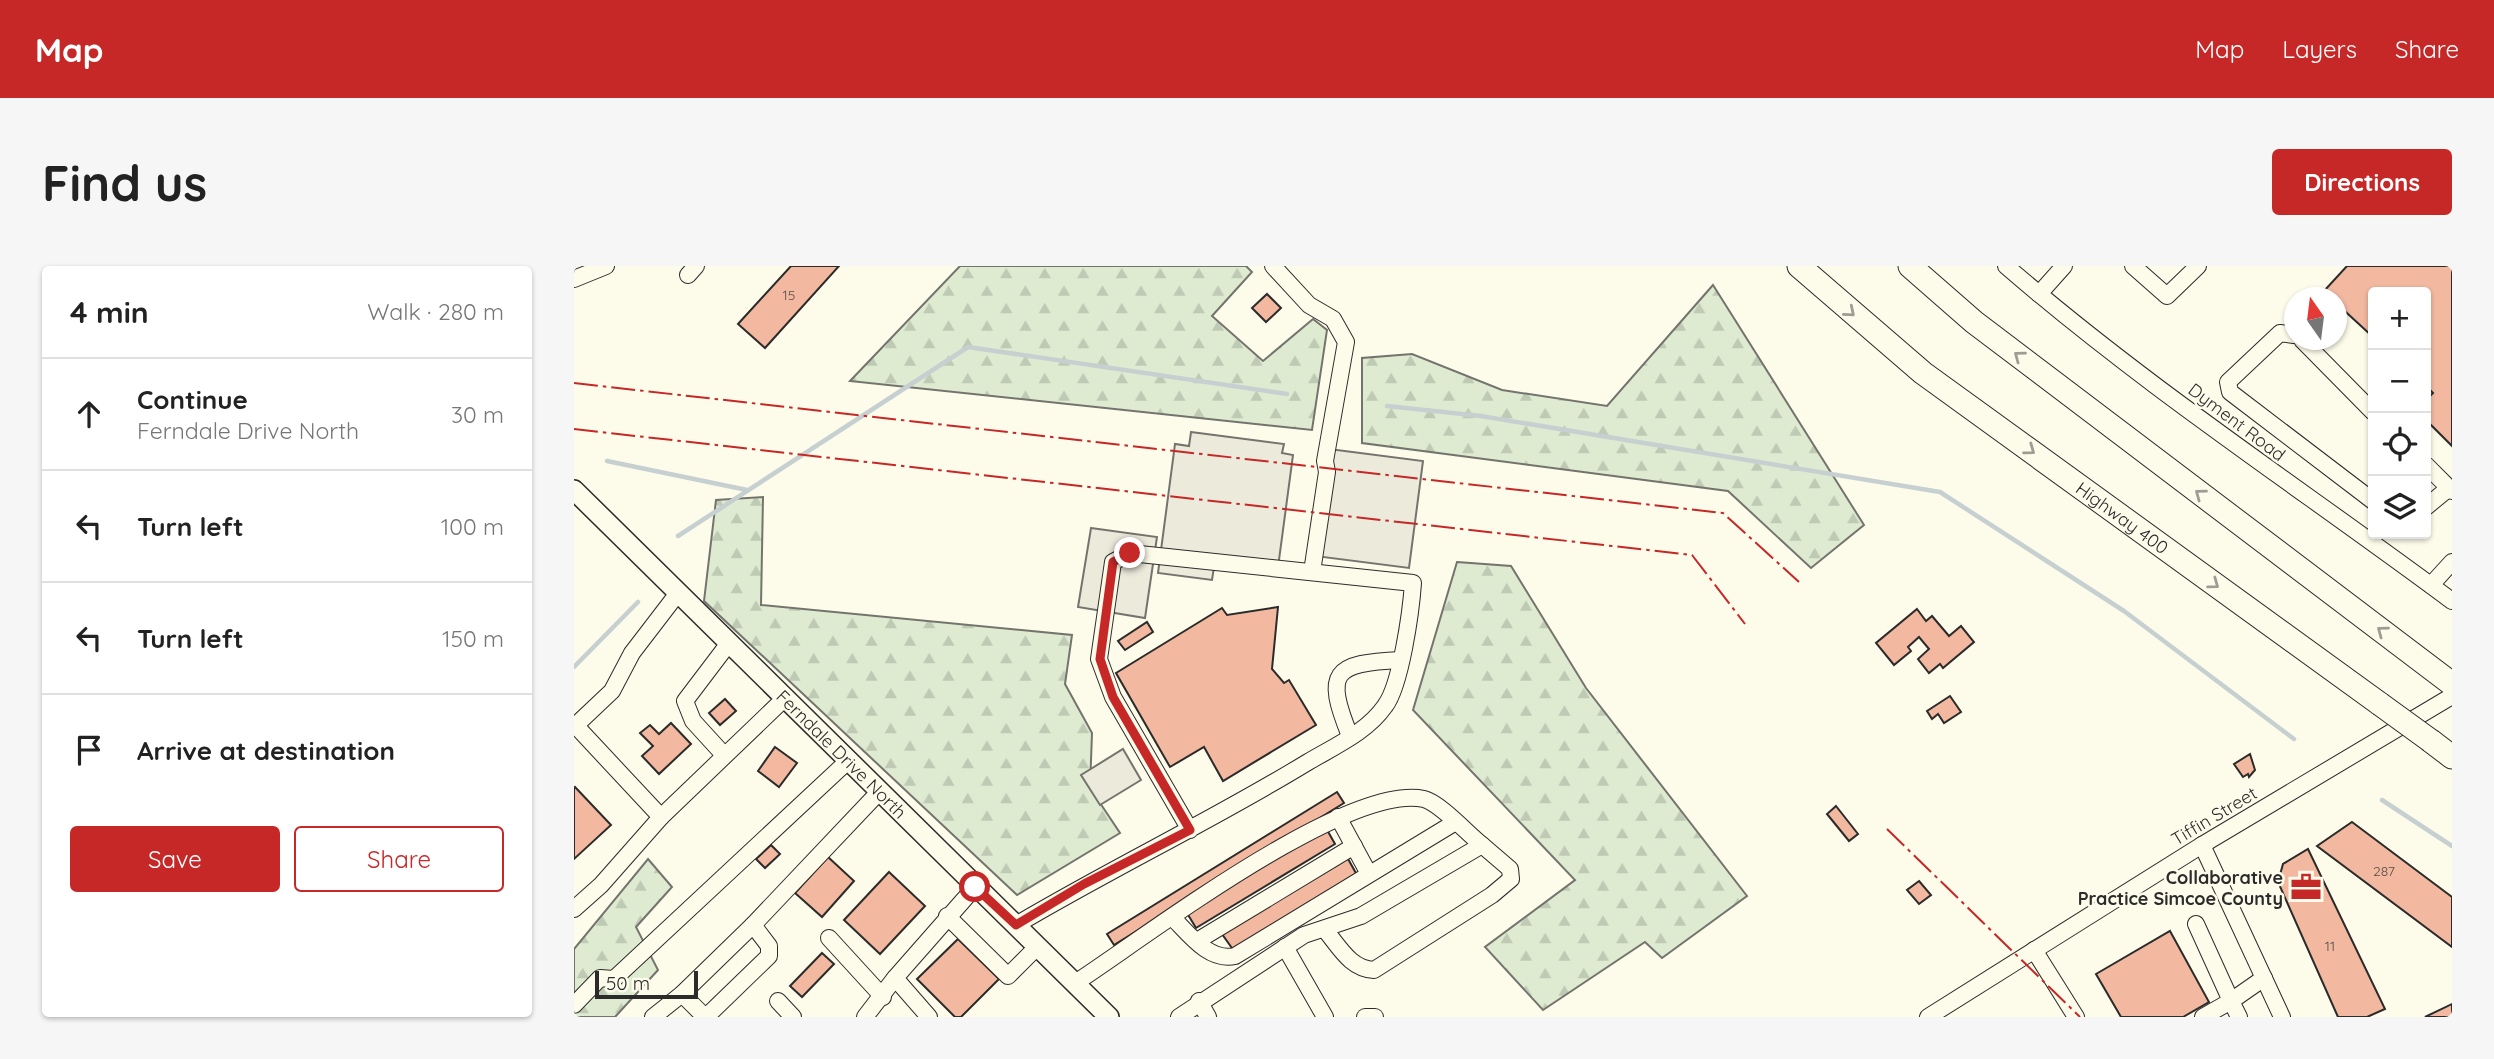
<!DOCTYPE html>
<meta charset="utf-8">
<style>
body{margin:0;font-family:Quicksand,sans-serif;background:#f6f6f6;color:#222}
.controls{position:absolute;right:21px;top:21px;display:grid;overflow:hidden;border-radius:7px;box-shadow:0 2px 5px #0004}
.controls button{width:63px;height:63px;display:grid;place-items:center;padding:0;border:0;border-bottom:2px solid #e0e0e0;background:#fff;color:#222;font:35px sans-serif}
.compass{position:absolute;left:1710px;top:21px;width:63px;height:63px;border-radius:50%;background:#fff;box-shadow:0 2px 5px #0004;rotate:346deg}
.scale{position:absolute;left:21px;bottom:18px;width:103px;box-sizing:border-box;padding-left:7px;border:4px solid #2b2b2b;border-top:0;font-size:19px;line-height:24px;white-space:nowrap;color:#2b2b2b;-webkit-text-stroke:5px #fdfbea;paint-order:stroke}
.stop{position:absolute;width:21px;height:21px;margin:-16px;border:5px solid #c62828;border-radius:50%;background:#fff}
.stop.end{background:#c62828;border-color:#fff;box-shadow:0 2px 7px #0008}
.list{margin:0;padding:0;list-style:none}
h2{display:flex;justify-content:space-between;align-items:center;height:91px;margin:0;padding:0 28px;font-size:30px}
h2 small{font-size:23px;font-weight:400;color:#767676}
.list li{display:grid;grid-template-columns:46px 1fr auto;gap:21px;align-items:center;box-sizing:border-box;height:112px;padding:0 28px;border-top:2px solid #e0e0e0}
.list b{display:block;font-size:26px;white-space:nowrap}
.list p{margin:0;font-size:23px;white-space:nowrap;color:#767676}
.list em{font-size:23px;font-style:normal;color:#767676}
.actions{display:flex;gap:14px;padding:21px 28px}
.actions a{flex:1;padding:16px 0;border:2px solid #c62828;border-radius:7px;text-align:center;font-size:24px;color:#c62828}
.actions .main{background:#c62828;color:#fff}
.icon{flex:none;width:38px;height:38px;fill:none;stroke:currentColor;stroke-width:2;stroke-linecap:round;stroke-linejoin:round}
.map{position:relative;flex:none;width:1878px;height:751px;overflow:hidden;border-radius:7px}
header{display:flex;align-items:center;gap:42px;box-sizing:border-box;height:98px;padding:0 35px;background:#c62828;color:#fff}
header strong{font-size:33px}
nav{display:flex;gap:38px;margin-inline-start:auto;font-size:24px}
.intro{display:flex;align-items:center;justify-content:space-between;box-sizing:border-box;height:168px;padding:0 42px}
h1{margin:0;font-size:49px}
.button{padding:18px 32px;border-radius:7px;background:#c62828;color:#fff;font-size:24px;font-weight:700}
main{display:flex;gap:42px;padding:0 42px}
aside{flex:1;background:#fff;border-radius:7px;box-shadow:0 2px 5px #0004}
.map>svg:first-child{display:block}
.forest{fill:url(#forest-firs);stroke:#74746e;stroke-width:2}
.parking{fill:#eceadb;stroke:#74746e;stroke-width:2}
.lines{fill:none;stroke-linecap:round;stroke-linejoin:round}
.stream{stroke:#c7d0d0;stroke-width:4.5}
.building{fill:#f2b8a0;stroke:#2b2b2b;stroke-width:2}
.minor-casing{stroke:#2b2b2b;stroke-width:18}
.major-casing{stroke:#2b2b2b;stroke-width:22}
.highway-casing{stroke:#2b2b2b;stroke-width:25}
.minor{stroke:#fdfbea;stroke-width:16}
.major{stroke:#fdfbea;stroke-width:19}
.highway{stroke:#fdfbea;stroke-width:23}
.highway-bridge-casing{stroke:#2b2b2b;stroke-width:25;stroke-linecap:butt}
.highway-bridge{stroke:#fdfbea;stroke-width:23}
.power{stroke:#c62828;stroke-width:2;stroke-dasharray:24 5 3.5 5;stroke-linecap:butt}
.oneway{stroke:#9e9d94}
.route{stroke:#c62828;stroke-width:9}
.labels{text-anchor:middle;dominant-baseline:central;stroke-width:5;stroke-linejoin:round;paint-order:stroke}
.number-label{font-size:14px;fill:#5d4e48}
.street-label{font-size:18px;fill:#2b2b2b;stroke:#fdfbea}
.poi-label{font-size:18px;font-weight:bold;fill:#2b2b2b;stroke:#fdfbea;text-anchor:end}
</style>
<header>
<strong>Map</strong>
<nav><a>Map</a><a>Layers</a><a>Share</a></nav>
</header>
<div class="intro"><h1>Find us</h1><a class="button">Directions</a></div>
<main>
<aside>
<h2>4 min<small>Walk · 280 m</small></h2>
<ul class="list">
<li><svg class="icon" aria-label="ahead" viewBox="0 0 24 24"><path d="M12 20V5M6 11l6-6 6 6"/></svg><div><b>Continue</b><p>Ferndale Drive North</p></div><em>30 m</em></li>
<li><svg class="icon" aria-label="left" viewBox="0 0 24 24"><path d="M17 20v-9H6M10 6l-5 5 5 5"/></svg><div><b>Turn left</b></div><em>100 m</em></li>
<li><svg class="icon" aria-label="left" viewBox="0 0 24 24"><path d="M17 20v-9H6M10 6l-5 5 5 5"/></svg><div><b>Turn left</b></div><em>150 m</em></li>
<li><svg class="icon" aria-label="arrive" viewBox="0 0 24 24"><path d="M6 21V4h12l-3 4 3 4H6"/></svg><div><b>Arrive at destination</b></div></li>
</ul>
<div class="actions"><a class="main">Save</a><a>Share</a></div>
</aside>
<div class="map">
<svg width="1878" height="751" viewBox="0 0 1878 751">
<defs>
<pattern id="forest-firs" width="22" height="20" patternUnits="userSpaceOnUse" patternTransform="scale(1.75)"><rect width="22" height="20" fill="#deebd1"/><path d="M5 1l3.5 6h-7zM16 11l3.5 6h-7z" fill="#bfcab4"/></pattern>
</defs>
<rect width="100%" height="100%" fill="#fdfbea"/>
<!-- forest -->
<g class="forest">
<path d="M386,0H672L678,6L638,50L689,95L739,53L753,64L738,164L276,115Z"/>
<path d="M1139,19L1290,259L1237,302L1154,225L788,177V92L838,88L928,124L1033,140Z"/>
<path d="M189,231L187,339L498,369L491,418L518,467L516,522L546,567L443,629L130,335L142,234Z"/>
<path d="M883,296L937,300L1012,422L1173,630L1088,692L1071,676L969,744L911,681L1001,614L839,444Z"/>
<path d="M74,593L98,621L62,661L84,704L41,751H0V683Z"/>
</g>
<!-- parking -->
<g class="parking">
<path d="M617,166L710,178L708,187L719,189L703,309L640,301L638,314L584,307L601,178L615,180Z"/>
<path d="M755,183L849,195L835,302L741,290Z"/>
<path d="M517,262L583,271L571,352L504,341Z"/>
<path d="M549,483L567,514L526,539L507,509Z"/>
</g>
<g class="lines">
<!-- stream -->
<g class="stream">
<path d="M813,140L907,150L1366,226L1550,345L1720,473"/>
<path d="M33,195L173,224"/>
<path d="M104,270L394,81L713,128"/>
<path d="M0,401L64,336"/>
<path d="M1808,534L1878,580"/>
</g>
</g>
<!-- building -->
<g class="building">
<path d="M217,0H265L191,82L164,58Z"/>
<path d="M1773,0H1878V180L1852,154V134L1859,127L1852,120V26H1799V71L1762,37V32H1757L1750,25Z"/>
<path d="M693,28L707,42L692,56L678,42Z"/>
<path d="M704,341L698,403L710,417L715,414L742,459L649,515L630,481L596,501L542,407L648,342L653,349Z"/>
<path d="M1343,343L1352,355L1358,350L1375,370L1387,360L1400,376L1369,402L1366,398L1355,407L1344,393L1355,383L1345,371L1334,381L1337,385L1320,399L1302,377Z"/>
<path d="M573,356L579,366L551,384L544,375Z"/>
<path d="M1376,430L1387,446L1370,457L1364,448L1358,453L1353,445Z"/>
<path d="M151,433L162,445L146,459L135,447Z"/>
<path d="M97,457L117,478L85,508L68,490L79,480L66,467L76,459L85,468Z"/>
<path d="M201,481L223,497L205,521L184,505Z"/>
<path d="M1676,488L1681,504L1675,511L1674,508L1669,511L1660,498Z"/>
<path d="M1,521L37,559L0,593V522Z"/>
<path d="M763,526L770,537L540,679L533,668Z"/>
<path d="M1262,540L1284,568L1275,575L1253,548Z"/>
<path d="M1778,556L1878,631V681L1743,580Z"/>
<path d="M752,562L761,578L622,662L613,647Z"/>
<path d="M197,579L206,588L191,602L182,593Z"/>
<path d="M1734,583L1811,743L1793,751H1764L1704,616L1709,598Z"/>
<path d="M254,591L280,615L248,651L221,627Z"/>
<path d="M773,591L783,609L660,685L648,668Z"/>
<path d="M315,606L351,640L306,688L270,654Z"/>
<path d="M1345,615L1357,629L1345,638L1333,624Z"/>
<path d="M1596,665L1635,736L1609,751H1547L1522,708Z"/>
<path d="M384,673L425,713L387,751H381L343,713Z"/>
<path d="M248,687L260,698L228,731L216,720Z"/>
<path d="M1878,738V751H1851Z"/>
</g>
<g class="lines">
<!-- minor casing -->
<g class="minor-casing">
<g id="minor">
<path d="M699,0L735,39L759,53L772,76L751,195L753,206L738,306"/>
<path d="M1432,0C1573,122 1729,224 1878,335"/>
<path d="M1559,0L1593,30L1624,0"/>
<path d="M114,9L122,0"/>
<path d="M0,13L32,0"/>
<path d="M1465,28L1490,0"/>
<path d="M1720,69L1706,67L1654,116L1656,126L1799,235"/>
<path d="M1728,74L1799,146"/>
<path d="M1852,199L1878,225"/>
<path d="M1852,241L1875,222"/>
<path d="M1857,319L1878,296"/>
<path d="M2,460L87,551"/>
<path d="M0,461L38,425L58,387L104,327"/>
<path d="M776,470C750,406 759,397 827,394"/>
<path d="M150,489L119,455L111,435L155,377"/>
<path d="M764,551L795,608"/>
<path d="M1628,579L1708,751"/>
<path d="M0,643L27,619L87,551L211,432"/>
<path d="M373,650L434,710L464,680"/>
<path d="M598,651C615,668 635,696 661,690L880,557"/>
<path d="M1622,658L1657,735L1629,751"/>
<path d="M442,659C538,602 639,554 734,496C761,480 793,466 811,440C827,419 837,345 839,317L556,287L539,296L525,393L539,431L616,564"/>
<path d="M255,672L309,731"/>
<path d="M623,675L780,580"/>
<path d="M711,681L751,751"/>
<path d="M1460,684L1502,751"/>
<path d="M321,712L355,751"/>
<path d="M501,717C569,673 773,516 850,533C866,537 894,568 908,579"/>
<path d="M204,735L219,751"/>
<path d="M625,735L634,751"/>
<path d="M0,739L26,712L40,713L275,494"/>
<path d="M79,751L108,728"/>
<path d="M131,751L108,728L179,659L306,525"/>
<path d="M132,751L195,690V680L179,659"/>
<path d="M291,751L321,712L401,621"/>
<path d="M605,751L730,669L787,650L908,579L936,603L937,613L918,629L800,704C777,703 766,682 752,665"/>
<path d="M791,751H801"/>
<path d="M1354,751L1628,579L1878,430"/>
<path d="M1665,751L1657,735L1690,712"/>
</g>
</g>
<!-- major casing -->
<g class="major-casing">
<g id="major">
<path id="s1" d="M0,224L535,751"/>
</g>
</g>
<!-- highway casing -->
<g class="highway-casing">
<g id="highway">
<path id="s2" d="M1225,0L1349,107L1806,438"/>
<path d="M1336,0L1400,56L1878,418"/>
<path d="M1857,475L1878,491"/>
</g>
</g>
<!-- minor -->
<use href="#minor" class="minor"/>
<!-- major -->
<use href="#major" class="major"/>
<!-- highway -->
<use href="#highway" class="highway"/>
<!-- highway-bridge casing -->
<g class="highway-bridge-casing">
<path id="highway-bridge" d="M1806,438L1857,475"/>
</g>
<!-- highway-bridge -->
<use href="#highway-bridge" class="highway-bridge"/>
<!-- power -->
<g class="power">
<path d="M0,117L1149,247L1225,316"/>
<path d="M0,163L1118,289L1171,358"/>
<path d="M1313,563L1506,751"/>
</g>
</g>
<!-- one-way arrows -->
<defs><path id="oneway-chevron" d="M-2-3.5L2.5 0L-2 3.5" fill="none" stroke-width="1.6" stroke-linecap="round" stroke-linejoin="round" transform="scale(1.75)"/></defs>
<g class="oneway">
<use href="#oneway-chevron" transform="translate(1276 46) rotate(40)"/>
<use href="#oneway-chevron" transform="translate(1445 90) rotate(-143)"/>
<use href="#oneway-chevron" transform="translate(1456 184) rotate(36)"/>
<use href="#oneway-chevron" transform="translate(1626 228) rotate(-143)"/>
<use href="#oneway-chevron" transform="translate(1640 318) rotate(36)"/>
<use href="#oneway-chevron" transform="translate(1808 365) rotate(-143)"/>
</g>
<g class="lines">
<!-- route -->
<path class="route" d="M401,621L442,659L510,618L616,564L539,431L526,393L539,296L556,287"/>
</g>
<!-- icons -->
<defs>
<g id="office-bare" transform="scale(2.415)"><path d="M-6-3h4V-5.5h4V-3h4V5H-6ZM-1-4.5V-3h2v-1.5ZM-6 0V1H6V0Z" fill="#c62828" stroke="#fdfbea" stroke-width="2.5" paint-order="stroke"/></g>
</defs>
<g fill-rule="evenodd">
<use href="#office-bare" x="1732" y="621"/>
</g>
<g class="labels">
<!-- number labels -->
<g class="number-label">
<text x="215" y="29">15</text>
<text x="1810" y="605">287</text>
<text x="1756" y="680">11</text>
</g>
<!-- street labels -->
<g class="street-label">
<text transform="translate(1663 156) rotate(37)">Dyment Road</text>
<text stroke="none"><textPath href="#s2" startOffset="410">Highway 400</textPath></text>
<text stroke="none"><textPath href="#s1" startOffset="376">Ferndale Drive North</textPath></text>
<text transform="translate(1640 550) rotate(-31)">Tiffin Street</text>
</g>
<!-- poi labels -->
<g class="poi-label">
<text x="1709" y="611">Collaborative<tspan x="1709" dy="21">Practice Simcoe County</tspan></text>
</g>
</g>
</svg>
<div class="controls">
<button>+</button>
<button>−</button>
<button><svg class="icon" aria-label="locate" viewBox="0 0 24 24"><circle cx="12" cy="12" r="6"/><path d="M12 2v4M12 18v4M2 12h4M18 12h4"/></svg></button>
<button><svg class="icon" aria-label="layers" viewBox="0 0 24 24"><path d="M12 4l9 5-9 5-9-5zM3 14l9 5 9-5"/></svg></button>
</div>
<svg class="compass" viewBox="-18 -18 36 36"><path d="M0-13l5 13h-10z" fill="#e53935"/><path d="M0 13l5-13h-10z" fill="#767676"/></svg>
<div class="scale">50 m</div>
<div class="stop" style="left:401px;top:621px"></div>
<div class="stop end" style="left:556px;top:287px"></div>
</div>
</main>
